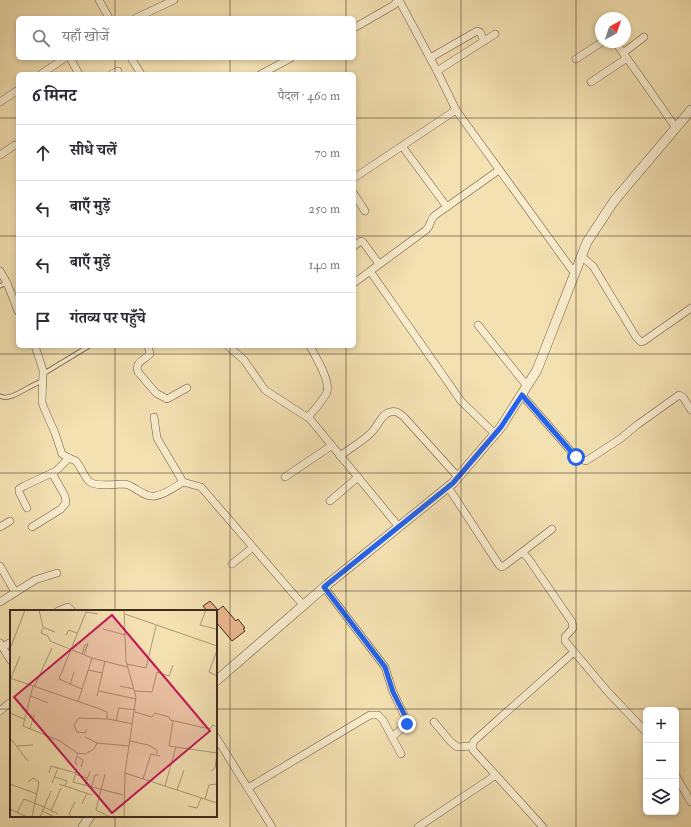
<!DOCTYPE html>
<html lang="hi">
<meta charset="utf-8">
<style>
body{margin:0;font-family:"IM FELL Double Pica","Noto Serif Devanagari",serif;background:#f2f2f3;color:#2b2b33}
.controls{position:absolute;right:12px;bottom:12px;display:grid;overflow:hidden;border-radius:6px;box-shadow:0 2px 6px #0003}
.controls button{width:36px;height:36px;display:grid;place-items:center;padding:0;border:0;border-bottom:1px solid #e1e1e2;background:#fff;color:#2b2b33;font:20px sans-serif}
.compass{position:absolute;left:595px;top:12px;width:36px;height:36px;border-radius:50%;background:#fff;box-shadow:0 2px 6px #0003;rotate:40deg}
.stop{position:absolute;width:12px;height:12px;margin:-9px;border:3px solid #2563eb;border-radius:50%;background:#fff}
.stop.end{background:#2563eb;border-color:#fff;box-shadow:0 1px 4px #0008}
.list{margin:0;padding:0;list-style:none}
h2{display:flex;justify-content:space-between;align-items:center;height:52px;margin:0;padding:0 16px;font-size:17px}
h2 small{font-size:13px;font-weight:400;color:#7c7c81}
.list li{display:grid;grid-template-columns:26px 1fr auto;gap:12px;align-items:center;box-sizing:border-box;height:56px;padding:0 16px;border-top:1px solid #e1e1e2}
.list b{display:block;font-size:15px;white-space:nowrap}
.list em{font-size:13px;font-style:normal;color:#7c7c81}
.icon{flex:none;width:22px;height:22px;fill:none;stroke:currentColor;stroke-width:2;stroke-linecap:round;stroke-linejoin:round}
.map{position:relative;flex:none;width:691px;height:827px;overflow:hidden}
.search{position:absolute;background:#fff;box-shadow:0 2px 6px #0003;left:16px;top:16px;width:340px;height:44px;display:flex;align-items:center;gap:10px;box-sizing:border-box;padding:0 14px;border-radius:6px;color:#7c7c81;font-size:15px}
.panel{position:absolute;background:#fff;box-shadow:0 2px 6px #0003;left:16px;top:72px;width:340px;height:276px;border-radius:6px}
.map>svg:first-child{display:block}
.building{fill:#e9b48d;stroke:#3d2b20}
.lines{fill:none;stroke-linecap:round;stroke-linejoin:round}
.service-casing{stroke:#6b5844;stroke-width:5}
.minor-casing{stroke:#6b5844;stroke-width:8}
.tertiary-casing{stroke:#6b5844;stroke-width:10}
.service{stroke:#f8eccd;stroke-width:3.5}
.minor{stroke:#f8eccd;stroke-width:7}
.tertiary{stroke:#f8eccd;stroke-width:9}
.route{stroke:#2563eb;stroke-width:5}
.grid{fill:none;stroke:#3d2b20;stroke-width:1;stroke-opacity:0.55}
.inset-road{fill:none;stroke:#ab9878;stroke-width:1}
.view{fill:#c2185b;fill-opacity:0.15;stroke:#c2185b;stroke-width:2}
.inset-edge{fill:none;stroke:#3d2b20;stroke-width:2}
</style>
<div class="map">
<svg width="691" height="827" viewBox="0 0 691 827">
<rect width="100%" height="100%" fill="#f4e1b2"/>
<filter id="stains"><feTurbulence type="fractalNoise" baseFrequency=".005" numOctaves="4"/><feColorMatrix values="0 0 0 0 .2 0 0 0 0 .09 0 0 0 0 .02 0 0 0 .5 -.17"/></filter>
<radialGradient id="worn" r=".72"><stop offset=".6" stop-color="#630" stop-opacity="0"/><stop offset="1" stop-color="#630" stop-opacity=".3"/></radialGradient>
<!-- building -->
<path class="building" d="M210,601L218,610L223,606L236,621L238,619L245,628L243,629L245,631L232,641L216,622L217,611H207L203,606Z"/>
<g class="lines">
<!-- service casing -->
<g class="service-casing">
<g id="service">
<path d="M0,286L7,283"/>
<path d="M43,374L89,346"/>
<path d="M0,396C11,402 30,384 43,381"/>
</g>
</g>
<!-- minor casing -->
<g class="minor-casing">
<g id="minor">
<path d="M99,0L109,18"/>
<path d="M399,0L437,71L456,110L575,274"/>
<path d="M136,18L174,0"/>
<path d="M354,28L394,5L398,0"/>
<path d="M615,42L639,75L676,128"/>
<path d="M623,53L644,37"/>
<path d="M70,58L79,74"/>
<path d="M131,58L141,74"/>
<path d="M430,58L477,31L480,32L484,41"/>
<path d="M576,59L602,42"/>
<path d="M437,71L495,34"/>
<path d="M41,74L65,58"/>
<path d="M112,74L118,71"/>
<path d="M261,74L291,58"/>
<path d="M591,82L627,58"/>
<path d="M0,102L18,90"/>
<path d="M402,146L447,207"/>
<path d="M0,155L15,145"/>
<path d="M354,178L456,110"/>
<path d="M354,194L365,211"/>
<path d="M354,246L361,241L363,242L379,264"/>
<path d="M582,257L593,266L636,337L641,342L644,341L691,308"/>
<path d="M0,271L7,283L18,311"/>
<path d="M370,271L461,401L495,434"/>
<path d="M354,283L426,230C431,226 430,220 434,216L499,170"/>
<path d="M478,325L527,386"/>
<path d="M35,346L43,370L42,402L44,408L55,433L62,454L69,458L76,461C81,467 84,477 90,482C96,487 115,484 124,484C135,485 143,498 155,496C164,495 175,487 183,482"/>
<path d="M148,346L150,354C145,360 134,362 138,372L156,393L167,399L187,388"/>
<path d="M228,346L244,360L265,390L310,419L399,527"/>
<path d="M522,395L576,457L579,459L586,461L620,439L637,425L679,395L683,397L691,410"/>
<path d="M154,417L157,438L183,482L201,487L303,605"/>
<path d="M308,417C314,410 323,401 327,392C331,381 315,356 310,346"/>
<path d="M340,456C350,448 369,438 375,428C380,422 382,414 390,412C396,410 399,413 404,417L458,477"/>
<path d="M285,477L331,446"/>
<path d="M448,487L499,565L502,567L505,565L521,553L524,554L528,558L572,622L573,628L565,637V641L608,692L646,732"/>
<path d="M330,501L358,477"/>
<path d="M27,508L19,492V489L24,486L56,471L69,458"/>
<path d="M0,527L10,521"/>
<path d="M32,527L61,509L66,503L65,496L52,473"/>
<path d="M521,553L552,529"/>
<path d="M232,564L252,548"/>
<path d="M0,566L15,592"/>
<path d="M324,587L385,667L393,692L407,721L406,725L392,737"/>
<path d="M0,602L35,580L57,573"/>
<path d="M58,611L68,607L72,611"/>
<path d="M0,643L11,661"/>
<path d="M3,647L11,642"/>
<path d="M0,711L11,702"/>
<path d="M434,722L450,741L457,747L472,746"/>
<path d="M216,737L272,827"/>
<path d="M676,776L691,802"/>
<path d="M248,788L370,715H378L383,720L401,754"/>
<path d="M418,827L496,775"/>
<path d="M543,827L473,750L472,746L474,741L574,652"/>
</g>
</g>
<!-- tertiary casing -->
<g class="tertiary-casing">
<g id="tertiary">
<path d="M216,681L328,584L453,483L501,427L537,370L587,242L614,201L691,110"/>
<path d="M83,827L90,816"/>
</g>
</g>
<!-- service -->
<use href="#service" class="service"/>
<!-- minor -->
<use href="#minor" class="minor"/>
<!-- tertiary -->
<use href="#tertiary" class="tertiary"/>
</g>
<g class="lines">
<!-- route -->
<path class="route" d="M407,724L406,718L393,692L385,667L324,587L453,483L501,427L522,395L576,457"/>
</g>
<!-- grid -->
<path class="grid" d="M115,0V18M230,0V18M346,0V18M461,0V827M576,0V827M115,58V74M230,58V74M346,58V74M0,118H18M354,118H691M0,236H18M354,236H691M115,346V611M230,346V827M346,346V827M0,354H691M0,473H691M0,591H691M0,709H11M216,709H691M115,816V827"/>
<!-- overview -->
<g transform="translate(10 610)">
<rect width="207" height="207" fill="#f4e1b2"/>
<path class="inset-road" d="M29,0L33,17L45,22M114,0L116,51L126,87L115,163L114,207M196,0L190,15L206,19M115,4L207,36M33,18L31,23L38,26L40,31L82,48L117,57M93,19L115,25M56,25L59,20L67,23M0,39L15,0M207,40L199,62L207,66M72,44L75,35H78M74,45L78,33M117,54L136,58L146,16M78,60L92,63M0,68L90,99L97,102V109M1,68L10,46M60,75L64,62M23,76L13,116L50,131L67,143L75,144L84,139L87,133M110,76L124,79M24,77L42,38M72,79L49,69L76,2L88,4M89,81L126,89M125,81L142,82L147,62L159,66L163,55M21,86L38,93M87,86L95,51M68,92L82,48M125,102L142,107L145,103L159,107L160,110L200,119L203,115L207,117L206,119M0,103L14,109M106,111L109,98L126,100M163,111L159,136L207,143M20,119L24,105M77,119L75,123L67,122L64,115L69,108L98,109L123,114M75,127L87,133L119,136M0,128L18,151M120,131L138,135L147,140V144M7,136L23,135M68,143L65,153L68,155M68,147L73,150L71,157M67,159L63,172L113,185M201,161L205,158L207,144M39,163L41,156L66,163M115,163L207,193M65,164L77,168M95,164L86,200L100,207M45,167L57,171L55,176M133,169L141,144L150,146M18,172L23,168L29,172L22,207M42,173L48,158M0,174L27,184M49,174L82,185M75,175L80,161M155,176L166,137M81,178L85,165H89M167,180L174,160M195,189L199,175L207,174M72,194L77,183M178,196L187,198L191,188M34,197L48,204M0,199L17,207M32,201L45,207M41,201L51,178M7,203L14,189L34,197M30,207L41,181M62,207L59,204L65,192"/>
<path class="view" d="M102,5L200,121L102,203L4,87Z"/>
<rect width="207" height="207" class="inset-edge"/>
</g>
<rect width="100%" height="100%" filter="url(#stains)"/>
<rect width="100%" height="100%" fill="url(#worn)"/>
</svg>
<div class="controls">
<button>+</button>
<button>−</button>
<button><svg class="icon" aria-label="layers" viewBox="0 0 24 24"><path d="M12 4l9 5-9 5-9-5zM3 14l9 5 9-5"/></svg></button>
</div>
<svg class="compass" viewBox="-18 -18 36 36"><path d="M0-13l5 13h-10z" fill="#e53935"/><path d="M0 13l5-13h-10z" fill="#7c7c81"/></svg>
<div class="stop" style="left:576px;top:457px"></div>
<div class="stop end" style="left:407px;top:724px"></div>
<div class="search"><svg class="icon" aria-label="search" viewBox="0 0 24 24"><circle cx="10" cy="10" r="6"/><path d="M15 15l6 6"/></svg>यहाँ खोजें</div>
<section class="panel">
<h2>6 मिनट<small>पैदल · 460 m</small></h2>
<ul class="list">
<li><svg class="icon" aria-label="ahead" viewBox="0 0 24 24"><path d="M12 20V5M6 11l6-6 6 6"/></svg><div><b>सीधे चलें</b></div><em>70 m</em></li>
<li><svg class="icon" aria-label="left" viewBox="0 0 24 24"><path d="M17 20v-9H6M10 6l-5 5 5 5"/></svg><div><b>बाएँ मुड़ें</b></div><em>250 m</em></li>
<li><svg class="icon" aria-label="left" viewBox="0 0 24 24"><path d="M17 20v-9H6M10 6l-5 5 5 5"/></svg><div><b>बाएँ मुड़ें</b></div><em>140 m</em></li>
<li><svg class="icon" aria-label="arrive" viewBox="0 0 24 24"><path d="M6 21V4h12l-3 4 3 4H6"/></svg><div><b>गंतव्य पर पहुँचे</b></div></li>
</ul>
</section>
</div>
